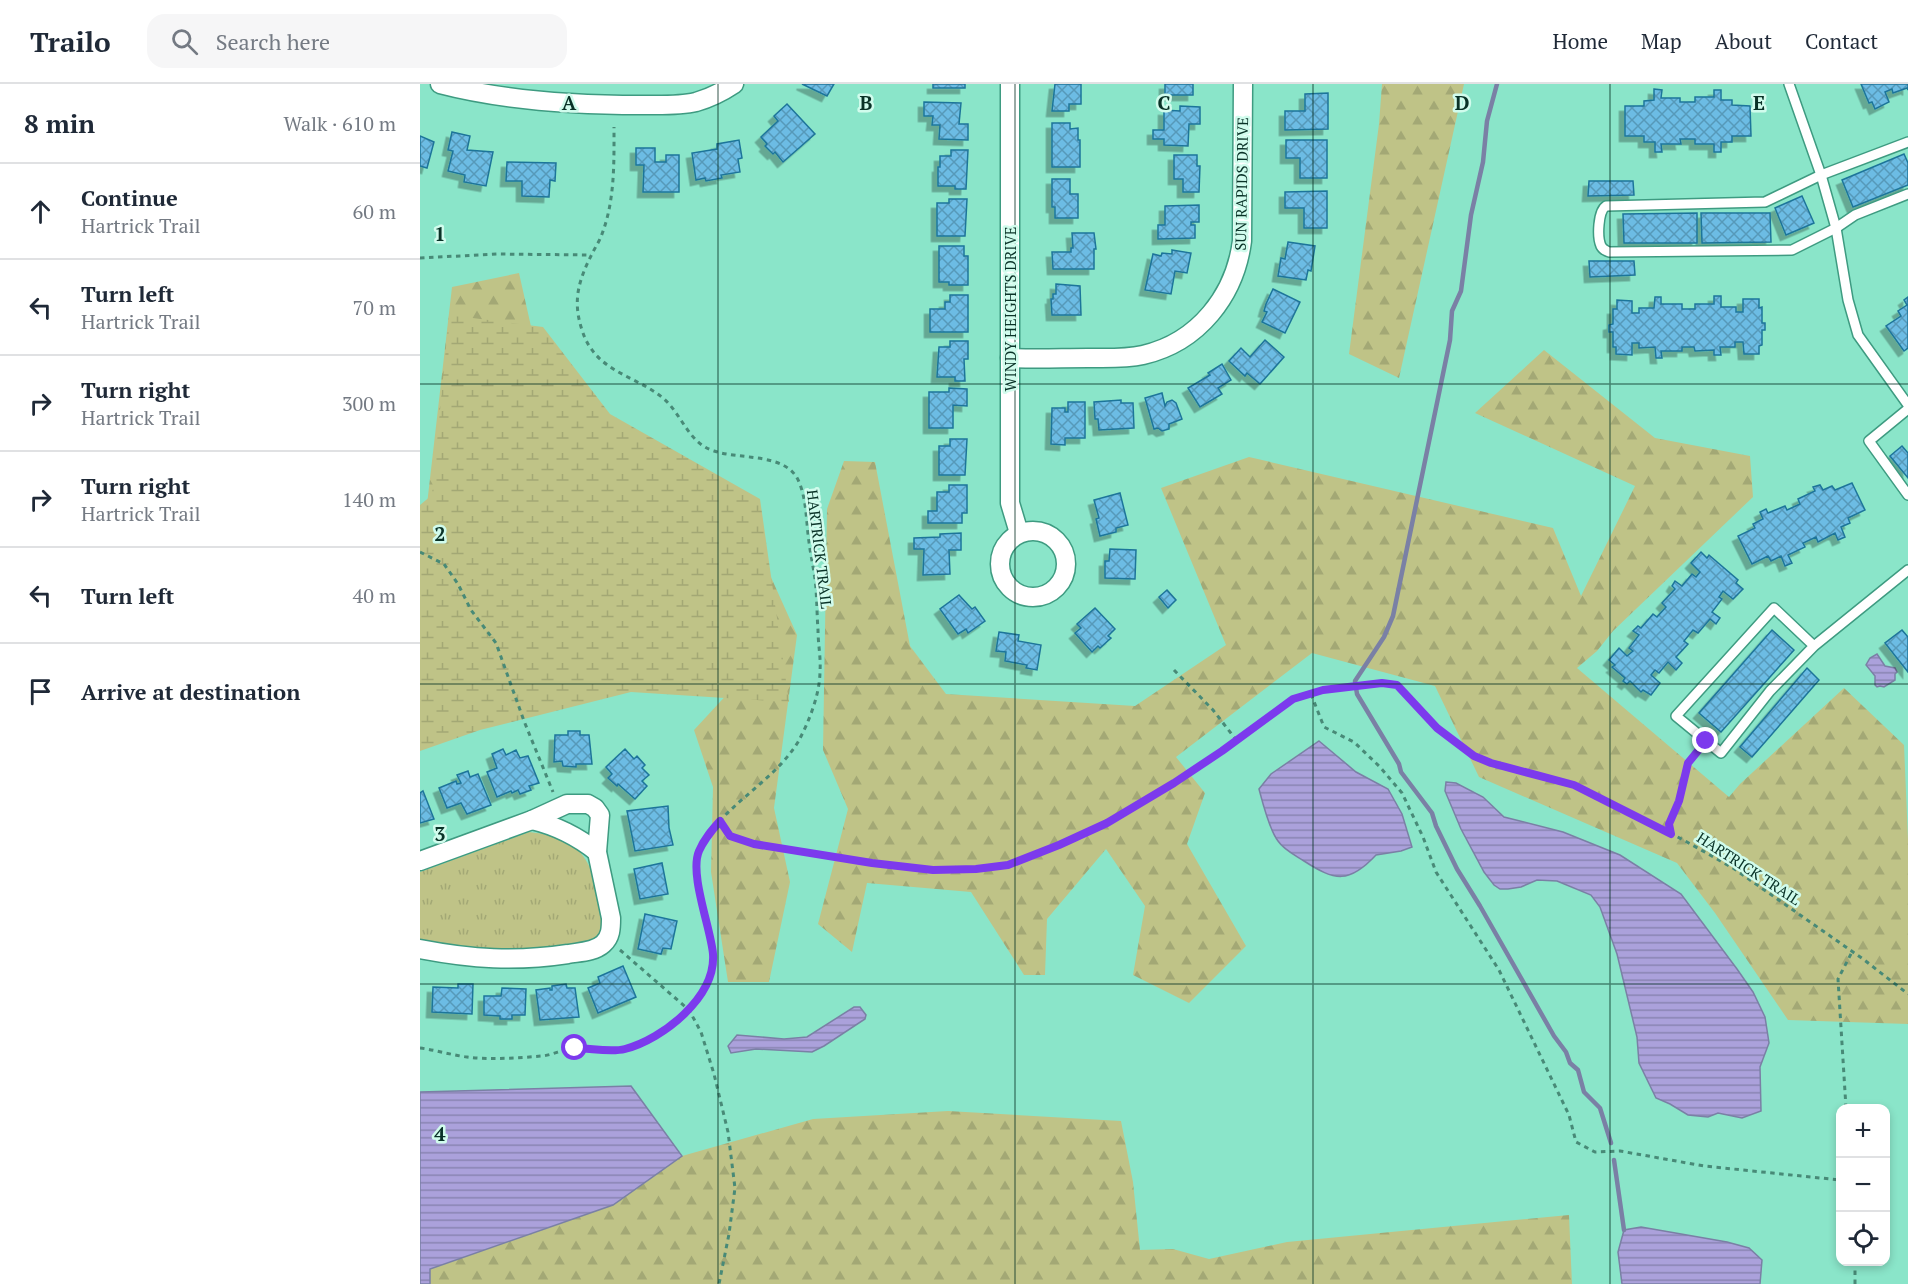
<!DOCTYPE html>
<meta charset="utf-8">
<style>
body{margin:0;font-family:"PT Serif",serif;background:#f6f6f7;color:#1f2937}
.controls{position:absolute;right:18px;bottom:18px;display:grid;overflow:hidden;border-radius:12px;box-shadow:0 3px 9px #0003}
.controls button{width:54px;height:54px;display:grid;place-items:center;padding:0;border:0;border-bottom:2px solid #e0e1e3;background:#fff;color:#1f2937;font:30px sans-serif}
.stop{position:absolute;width:18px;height:18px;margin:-14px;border:4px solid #7c3aed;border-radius:50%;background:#fff}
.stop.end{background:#7c3aed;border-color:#fff;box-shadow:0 2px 6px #0008}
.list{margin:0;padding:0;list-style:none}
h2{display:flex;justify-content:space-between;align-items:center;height:78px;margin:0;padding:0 24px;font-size:26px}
h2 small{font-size:20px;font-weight:400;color:#747a83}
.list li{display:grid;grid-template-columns:39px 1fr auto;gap:18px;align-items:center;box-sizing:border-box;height:96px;padding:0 24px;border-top:2px solid #e0e1e3}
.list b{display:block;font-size:22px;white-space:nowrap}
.list p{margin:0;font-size:20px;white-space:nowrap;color:#747a83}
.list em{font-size:20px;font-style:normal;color:#747a83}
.icon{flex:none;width:33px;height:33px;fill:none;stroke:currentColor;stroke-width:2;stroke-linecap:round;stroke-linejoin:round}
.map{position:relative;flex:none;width:1488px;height:1200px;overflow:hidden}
header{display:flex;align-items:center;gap:36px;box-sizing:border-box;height:84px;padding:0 30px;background:#fff;border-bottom:2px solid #e0e1e3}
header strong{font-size:28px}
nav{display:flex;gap:33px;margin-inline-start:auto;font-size:21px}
.search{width:420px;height:54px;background:#f6f6f7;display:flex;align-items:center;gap:15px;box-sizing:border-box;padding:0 21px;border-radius:18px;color:#747a83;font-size:22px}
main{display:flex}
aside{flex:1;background:#fff}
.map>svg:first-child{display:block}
.grass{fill:url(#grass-tufts)}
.forest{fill:url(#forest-firs)}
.wetland{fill:url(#wetland-marsh)}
.water{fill:url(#water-rules);stroke:#7a80a5;stroke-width:1.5}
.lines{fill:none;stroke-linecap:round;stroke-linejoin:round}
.stream{stroke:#7a80a5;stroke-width:4.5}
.building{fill:url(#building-cross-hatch);stroke:#1e759a;stroke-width:1.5;filter:url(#shadow)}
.service-casing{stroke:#3e9b81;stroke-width:12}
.minor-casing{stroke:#3e9b81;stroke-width:21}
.path{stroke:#488a77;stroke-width:3;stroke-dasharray:4.5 4.5;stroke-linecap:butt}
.service{stroke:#fff;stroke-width:9}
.minor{stroke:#fff;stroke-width:18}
.route{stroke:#7c3aed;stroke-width:8}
.grid{fill:none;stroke:#093227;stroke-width:1.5;stroke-opacity:0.55}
.labels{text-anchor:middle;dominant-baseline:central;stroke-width:5;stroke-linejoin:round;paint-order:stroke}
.street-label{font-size:15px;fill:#093227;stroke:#d1fced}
.grid-label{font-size:20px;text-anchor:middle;font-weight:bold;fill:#093227;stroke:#d1fced;stroke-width:5;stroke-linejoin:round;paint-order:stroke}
</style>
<header>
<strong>Trailo</strong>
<div class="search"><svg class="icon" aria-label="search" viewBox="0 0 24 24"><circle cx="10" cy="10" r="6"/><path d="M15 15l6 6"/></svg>Search here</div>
<nav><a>Home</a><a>Map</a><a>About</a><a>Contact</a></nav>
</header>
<main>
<aside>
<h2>8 min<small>Walk · 610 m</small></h2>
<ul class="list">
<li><svg class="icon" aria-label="ahead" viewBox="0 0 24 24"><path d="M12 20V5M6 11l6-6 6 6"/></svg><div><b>Continue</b><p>Hartrick Trail</p></div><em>60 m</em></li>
<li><svg class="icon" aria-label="left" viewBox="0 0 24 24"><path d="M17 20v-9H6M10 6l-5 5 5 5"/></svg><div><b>Turn left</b><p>Hartrick Trail</p></div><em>70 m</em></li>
<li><svg class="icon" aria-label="right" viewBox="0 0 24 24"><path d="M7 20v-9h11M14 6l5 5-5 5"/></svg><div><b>Turn right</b><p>Hartrick Trail</p></div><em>300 m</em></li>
<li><svg class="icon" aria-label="right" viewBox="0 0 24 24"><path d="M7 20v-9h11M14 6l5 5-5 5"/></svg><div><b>Turn right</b><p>Hartrick Trail</p></div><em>140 m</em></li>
<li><svg class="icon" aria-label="left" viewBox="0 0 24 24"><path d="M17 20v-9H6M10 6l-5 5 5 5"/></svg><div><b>Turn left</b></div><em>40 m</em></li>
<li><svg class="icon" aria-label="arrive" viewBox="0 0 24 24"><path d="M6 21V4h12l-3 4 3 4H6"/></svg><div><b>Arrive at destination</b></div></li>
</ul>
</aside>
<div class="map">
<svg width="1488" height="1200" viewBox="0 0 1488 1200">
<defs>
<pattern id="grass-tufts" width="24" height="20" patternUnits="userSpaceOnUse" patternTransform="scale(1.5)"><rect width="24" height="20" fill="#bfc387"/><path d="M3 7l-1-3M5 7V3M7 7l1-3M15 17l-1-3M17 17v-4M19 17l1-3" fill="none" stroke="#a3a875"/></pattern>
<pattern id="forest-firs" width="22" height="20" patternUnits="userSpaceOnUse" patternTransform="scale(1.5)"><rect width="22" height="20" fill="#bfc387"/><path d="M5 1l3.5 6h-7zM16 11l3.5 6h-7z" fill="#a3a875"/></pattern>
<pattern id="wetland-marsh" width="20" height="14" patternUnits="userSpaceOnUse" patternTransform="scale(1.5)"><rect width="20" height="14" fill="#bfc387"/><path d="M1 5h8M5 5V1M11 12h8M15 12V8" fill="none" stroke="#a3a875"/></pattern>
<pattern id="water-rules" width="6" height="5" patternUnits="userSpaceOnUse" patternTransform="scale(1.5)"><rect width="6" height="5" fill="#aba1db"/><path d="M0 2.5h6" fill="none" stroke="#8984b2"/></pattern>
<pattern id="building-cross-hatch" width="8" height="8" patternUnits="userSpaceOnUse" patternTransform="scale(1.5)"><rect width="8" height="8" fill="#6cbce4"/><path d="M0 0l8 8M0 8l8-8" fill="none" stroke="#5799b9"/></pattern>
<filter id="shadow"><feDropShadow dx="-5.5" dy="5.5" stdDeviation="0" flood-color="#0004"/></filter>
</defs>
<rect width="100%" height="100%" fill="#8ae5c9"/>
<!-- grass -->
<path class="grass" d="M109,748C173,754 175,790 184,844L177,853L168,858L94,867L50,864L0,856V788Z"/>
<!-- forest -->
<g class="forest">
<path d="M962,0H1044L979,294L929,270L959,40Z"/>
<path d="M99,189L130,327L318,420L377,551L354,724L370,798L349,898H308L291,788L293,703L274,646L324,592L5,438L32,203Z"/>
<path d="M1124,266L1235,354L1330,372L1333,413L1193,547L1177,567L1157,584L1309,713L1320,700L1424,604L1484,661L1488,755V940L1368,936L1295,829L1257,779L1059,693L1015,602L892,569L756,673L785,709L767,760L826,862L769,919L713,891L725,822L686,765L627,835L625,891H604L551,808L447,799L432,868L398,840L428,725L403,666L407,425L424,377L455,378L490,562L526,610L715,622L806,561L741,404L829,373L1133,444L1161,512L1215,402L1055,329Z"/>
<path d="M528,1027L701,1037L713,1098L720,1166L753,1165L789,1175L867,1158L1149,1131L1152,1200H10V1185L193,1121L262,1072L393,1035Z"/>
</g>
<!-- wetland -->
<path class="wetland" d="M29,231L123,243L190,330L340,415L369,618L211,608L60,646L0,667V421L12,411Z"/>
<!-- water -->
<g class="water">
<path d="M1457,570L1465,582L1475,584L1477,588L1475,590V596L1464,603L1460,602L1457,603L1455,601V592L1446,581L1450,574Z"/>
<path d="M899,657L936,688L968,705L982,730L992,763L981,767L956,771C929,800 915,797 884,777C875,771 864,766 858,757C849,745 843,720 839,705L851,690Z"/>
<path d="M1026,698L1036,699L1063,713L1084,733L1143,748L1200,771L1261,810L1317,885L1333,908L1345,933L1349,959L1340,983L1341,1027L1322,1034L1298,1029L1288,1033L1268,1031L1250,1020L1236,1014L1219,979L1217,953L1197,870L1180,823L1171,811L1137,797L1117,796L1101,803L1088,805H1080L1074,801L1064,788L1041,745L1025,707Z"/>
<path d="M434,923H440L446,931L445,935L404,962L392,968L336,965L311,969L308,962L317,951L364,955L387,953Z"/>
<path d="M211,1002L262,1072L193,1121L10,1185V1200H0V1008Z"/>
<path d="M1221,1143L1307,1158L1329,1164L1342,1176L1340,1200H1202L1198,1168L1204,1146Z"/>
</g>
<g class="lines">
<!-- stream -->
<g class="stream">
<path d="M1077,0L1067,37L1063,78L1051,131L1041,207L1032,227L1030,256L973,532L964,553L935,597L937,610L979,680L981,688L1012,729L1016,742L1037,785L1060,822L1134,952L1146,968L1150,979L1158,986L1164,1008L1180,1024L1191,1059"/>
<path d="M1194,1076L1204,1146"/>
</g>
</g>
<!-- building -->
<g class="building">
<path d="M382,0H414L407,12Z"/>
<rect x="513" y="0" width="32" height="4"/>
<path d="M635,0H661V20H649V27H632Z"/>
<rect x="745" y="0" width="28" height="11"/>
<path d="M1441,0H1488V6L1487,4L1473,9L1472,5L1465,8L1469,18L1455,25L1452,18L1449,19Z"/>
<path d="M1234,5L1242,6L1241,14H1260V18H1275V13H1294V6H1301V16H1312V21L1330,22L1331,52H1312V58H1301V68H1294V60H1275V55H1260L1261,60H1241L1242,68H1235V58H1224V52H1205V22H1224V17L1234,16Z"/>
<path d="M908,9V45L865,46V27H885V10Z"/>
<path d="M504,18L541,19L539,40H548V56L519,55L520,41H512L513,32H504Z"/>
<path d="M367,20L395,50L363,78L355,68L353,70L345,62L347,60L341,53L358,37L354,32Z"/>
<path d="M760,22L780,23V40H769L768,62L744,61V55H733V46H744V26L760,27Z"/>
<path d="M632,39H650V45L658,44V56H660V83H632Z"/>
<path d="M32,48L50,52L47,66L73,68L66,102L44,98L45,91L28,87L33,67L28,66Z"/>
<path d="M0,52L14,58L7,84L0,82Z"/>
<path d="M319,56L322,74L318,75L320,88L301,91L302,94L286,97L285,94L276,96L272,69L297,65V60Z"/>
<path d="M866,56H907V94H880V74H866Z"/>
<path d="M216,64H235V78H246V71H259V108H223L224,81H216Z"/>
<path d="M531,66H548L546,105H535V102H518V83H520V72H531Z"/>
<path d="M1484,70L1488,79V101L1433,123L1422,96Z"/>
<path d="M754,71H777V82H780L779,108H763V95H754Z"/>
<path d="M87,78L136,79L135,97L130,96L129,113L102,112V97H86Z"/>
<path d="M632,95H650V110H658V134H635V123H632Z"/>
<path d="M1169,97H1213L1214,111L1168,112Z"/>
<path d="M907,107V144H884V124H865V108Z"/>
<path d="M1382,112L1394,139L1366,151L1355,124Z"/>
<path d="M529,115H547L545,152H517V119H529Z"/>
<path d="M779,121V138H771V141H775V154L738,155V141H745V122Z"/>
<path d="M1277,129V159H1204L1203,130Z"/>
<path d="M1281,129H1350L1351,158L1282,159Z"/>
<path d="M652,149H674L676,165H674V185H633L632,168H651V164H653Z"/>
<path d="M868,158L895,162L891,187L888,186L886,196L858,192L861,174L865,175Z"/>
<path d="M519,162H544V172H548V201H529V198H519Z"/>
<path d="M752,166L771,169L767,189L755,187L751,210L725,206L733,170L741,172L742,169L752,170Z"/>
<path d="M1169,177H1214L1215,191L1170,193Z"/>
<path d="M636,200L660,202L661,231H632L631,215H633V210H636Z"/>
<path d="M853,205L880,218L865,249L842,238L847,228L844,227L846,220Z"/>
<path d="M530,211H548V248H510V225H525V218H530Z"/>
<path d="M1294,212H1301V223H1316V228H1323V215H1339V224L1342,223V239H1345V246H1342V261L1339,262V270H1324L1323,258H1315V263H1300L1301,271H1294V266L1275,267L1274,263H1262V267H1241L1242,274H1236L1235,263L1219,264V259H1212V271L1196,270V263H1193V248H1189V241L1193,240V225H1197V216L1212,217V229H1219V224H1234L1235,213H1241V220H1262V225H1275V220H1294Z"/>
<path d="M1488,213V264L1484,267L1466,242L1481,232L1478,227L1487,221L1484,216Z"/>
<path d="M845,256L864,273L840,300L827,289L825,292L809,277L821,264L830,273Z"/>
<path d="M530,257H548V275H544L545,297H535V293H517L519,263H530Z"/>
<path d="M802,280L811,296L798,304L802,310L780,323L768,304L790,291L788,289Z"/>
<path d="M529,304L547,305V322L533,321V344H509V308H529Z"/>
<path d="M742,309L745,322L747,318L752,316L756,319L762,335L749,340V345L742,347L738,344L734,345L725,314Z"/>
<path d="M701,316V319H713L714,344L679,346L678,335H675L674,318Z"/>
<path d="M648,318H665V354H645V361L631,360L632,324H645V328H648Z"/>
<path d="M530,355H547L545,391H519V362H530Z"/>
<path d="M1482,362L1488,369V394L1470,372Z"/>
<path d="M1432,399L1445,426L1428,434L1430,439L1421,443L1425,453L1418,456L1415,449L1398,458L1396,453L1383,459L1385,463L1368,471L1372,479L1365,482L1361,472L1351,477L1348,472L1332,480L1318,452L1335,444L1333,440L1343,435L1340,428L1346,425L1348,429L1365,422L1367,426L1380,420L1378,415L1395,407L1393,403L1400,401L1403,406L1412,402L1415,406Z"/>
<path d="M529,401H547V429H542V439H508V427H517V408H529Z"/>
<path d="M700,409L708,441L696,444V448L680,452L676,435L679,434L674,416Z"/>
<path d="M541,449V466H529L530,490L503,491L504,465H494V454L520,453V450Z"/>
<path d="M690,465L716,466L715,495L685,494V477H689Z"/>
<path d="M1281,468L1287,474L1289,471L1318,496L1316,499L1323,505L1313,515L1303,507L1299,513L1302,515L1292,528L1300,534L1296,540L1290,535L1278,549L1273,546L1264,557L1268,560L1256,573L1262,579L1256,586L1248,578L1239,589L1235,586L1231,591L1240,599L1231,611L1223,606L1221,608L1210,597L1207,600L1203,597L1205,594L1192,583L1195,581L1189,576L1199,564L1207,572L1213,567L1209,564L1219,551L1213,547L1218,542L1221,544L1233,530L1237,533L1246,523L1242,519L1255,505L1252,502L1255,497L1262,502L1272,490L1276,493L1280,488L1271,479Z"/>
<path d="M747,506L756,516L748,524L739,513Z"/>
<path d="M539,511L552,525L555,523L565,537L548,549L546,545L538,550L520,525Z"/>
<path d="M675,524L695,545L688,552L691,554L680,564L678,562L672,568L655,549L661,544L657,540Z"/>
<path d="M1352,546L1374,566L1301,648L1279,629Z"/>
<path d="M1482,546L1488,553V588L1465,559Z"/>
<path d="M579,548L599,551L598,557L621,561L617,586L606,584L607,581L585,577L586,568L576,567Z"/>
<path d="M1387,584L1399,596L1332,673L1320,663Z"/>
<path d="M148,647H160V651H169L172,680H156V683L143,682L142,677L134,678L135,651H148Z"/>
<path d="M83,665L86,671L96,666L100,674L108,672L119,699L109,702L111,706L100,710L98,706L92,709L91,707L77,713L67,688L77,684L72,670Z"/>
<path d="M205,665L214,675L217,672L225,681L222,684L229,691L222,697L227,702L215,715L198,700L197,702L188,694L192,690L186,683Z"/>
<path d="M48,687L50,693L58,690L71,721L47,730L41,719L27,724L19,704L36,697L37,700L41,699L37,691Z"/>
<path d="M3,707L14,735L0,739V709Z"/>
<path d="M248,722L249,744L253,761L215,767L207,727Z"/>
<path d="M242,779L248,810L220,815L214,785Z"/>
<path d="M225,830L257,837L251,865L243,864L241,870L218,865Z"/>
<path d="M203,882L216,913L178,929L168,904L180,899L178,893Z"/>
<path d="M38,900H53L52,930L12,928L13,903L38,904Z"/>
<path d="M146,900L147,904H155L159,933L120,936L116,906L130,904V906H132V902Z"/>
<path d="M82,904L106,905L105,931H92V935H80V932L64,931V912H81Z"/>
</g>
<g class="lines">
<!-- service casing -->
<g class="service-casing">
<g id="service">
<path d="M1369,0L1401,91L1416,144L1428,216L1438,251L1488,321"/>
<path d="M1488,58L1401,91L1345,118L1186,122C1178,127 1177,153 1181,162C1183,166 1185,166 1189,168L1372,166L1416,144L1435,131L1488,110"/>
<path d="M1488,325L1449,357L1488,411"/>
<path d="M1394,562L1354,524L1256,632L1301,669L1350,607L1394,562L1488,486"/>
</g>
</g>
<!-- minor casing -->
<g class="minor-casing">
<g id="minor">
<path d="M20,0C85,17 154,21 221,21C240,21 259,22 276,18C290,14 302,8 314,0"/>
<path d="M590,0V419L599,449"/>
<path d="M590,274C616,275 642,274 668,274C686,274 705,275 723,271C779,258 815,211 822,157L823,0"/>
<circle cx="613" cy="480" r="33"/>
<path d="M112,736C137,742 157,752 177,768"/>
<path d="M0,777L112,736L147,720H168L175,724L180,731L177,768L191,834C191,844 191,853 183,860C174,868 159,868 148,870C95,878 52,875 0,865"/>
</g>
</g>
<!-- path -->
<g class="path">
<path d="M0,174L77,170L171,171"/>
<path d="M0,468L24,480L38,500L51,526L76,559L104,637L133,708"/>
<path d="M754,586L793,626L817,657"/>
<path d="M891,610L904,643L934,658L960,683L982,709L1003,753L1016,788L1079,886L1149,1031L1156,1058L1175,1068L1200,1067L1284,1082L1420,1096"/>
<path d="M300,737L310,752L334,760L451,779L513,786L556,785L588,781L687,739L754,699L802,667L873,615L903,606L962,599L977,601L1017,644L1054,672L1072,679L1154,701L1201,723L1267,758L1313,784L1443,875L1488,910"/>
<path d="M1251,750L1249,739L1259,717L1268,679L1279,666"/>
<path d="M200,866L269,926L281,948L294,990L308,1048L315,1104L309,1150L299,1200"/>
<path d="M0,964C16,966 31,971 47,973C70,976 98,974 122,972C133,971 143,965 155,964C168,962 182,966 195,966C225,965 257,941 275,918C286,903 295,888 293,869C289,836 266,787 285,756C309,718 354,697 378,658C389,638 400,610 400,587C401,574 398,560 398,546C397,533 397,519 396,505C395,490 391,474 389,458C386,438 387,417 379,398C367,368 319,376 294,367C268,359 262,330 243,314C215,291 175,288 162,246C152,216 159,195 173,168C176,162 180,156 182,150C195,116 194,78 194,43"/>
<path d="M1426,1024L1418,895L1432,868"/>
<path d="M1435,1200V1178"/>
</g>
<!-- service -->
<use href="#service" class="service"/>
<!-- minor -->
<use href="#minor" class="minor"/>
</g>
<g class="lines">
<!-- route -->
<path class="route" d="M155,964C171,964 190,969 205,965C243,955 296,913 293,870C291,845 269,790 279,767C284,755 292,746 300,737L310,752L334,760L452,779L513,786L556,785L588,781L639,761L687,739L754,699L802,667L873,615L903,606L962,599L977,601L1017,644L1054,672L1071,679L1154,701L1251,750L1249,740L1259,717L1268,679L1286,657"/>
</g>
<!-- grid -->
<path class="grid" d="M298,0V1200M595,0V1200M893,0V1200M1190,0V1200M0,300H1488M0,600H1488M0,900H1488"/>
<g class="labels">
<!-- street labels -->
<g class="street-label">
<text transform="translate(821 100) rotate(-89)">SUN RAPIDS DRIVE</text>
<text transform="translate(590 225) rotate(-90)">WINDY HEIGHTS DRIVE</text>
<text transform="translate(400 465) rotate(83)">HARTRICK TRAIL</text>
<text transform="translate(1329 784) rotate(33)">HARTRICK TRAIL</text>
</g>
</g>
<g class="grid-label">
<text x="149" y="26">A</text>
<text x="446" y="26">B</text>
<text x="744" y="26">C</text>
<text x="1042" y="26">D</text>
<text x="1339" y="26">E</text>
<text x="20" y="157">1</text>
<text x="20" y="457">2</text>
<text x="20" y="757">3</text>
<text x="20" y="1057">4</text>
</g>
</svg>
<div class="controls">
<button>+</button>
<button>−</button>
<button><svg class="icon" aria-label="locate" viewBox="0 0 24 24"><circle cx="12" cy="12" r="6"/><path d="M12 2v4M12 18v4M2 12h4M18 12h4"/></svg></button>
</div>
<div class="stop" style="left:155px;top:964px"></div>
<div class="stop end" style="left:1286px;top:657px"></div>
</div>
</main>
